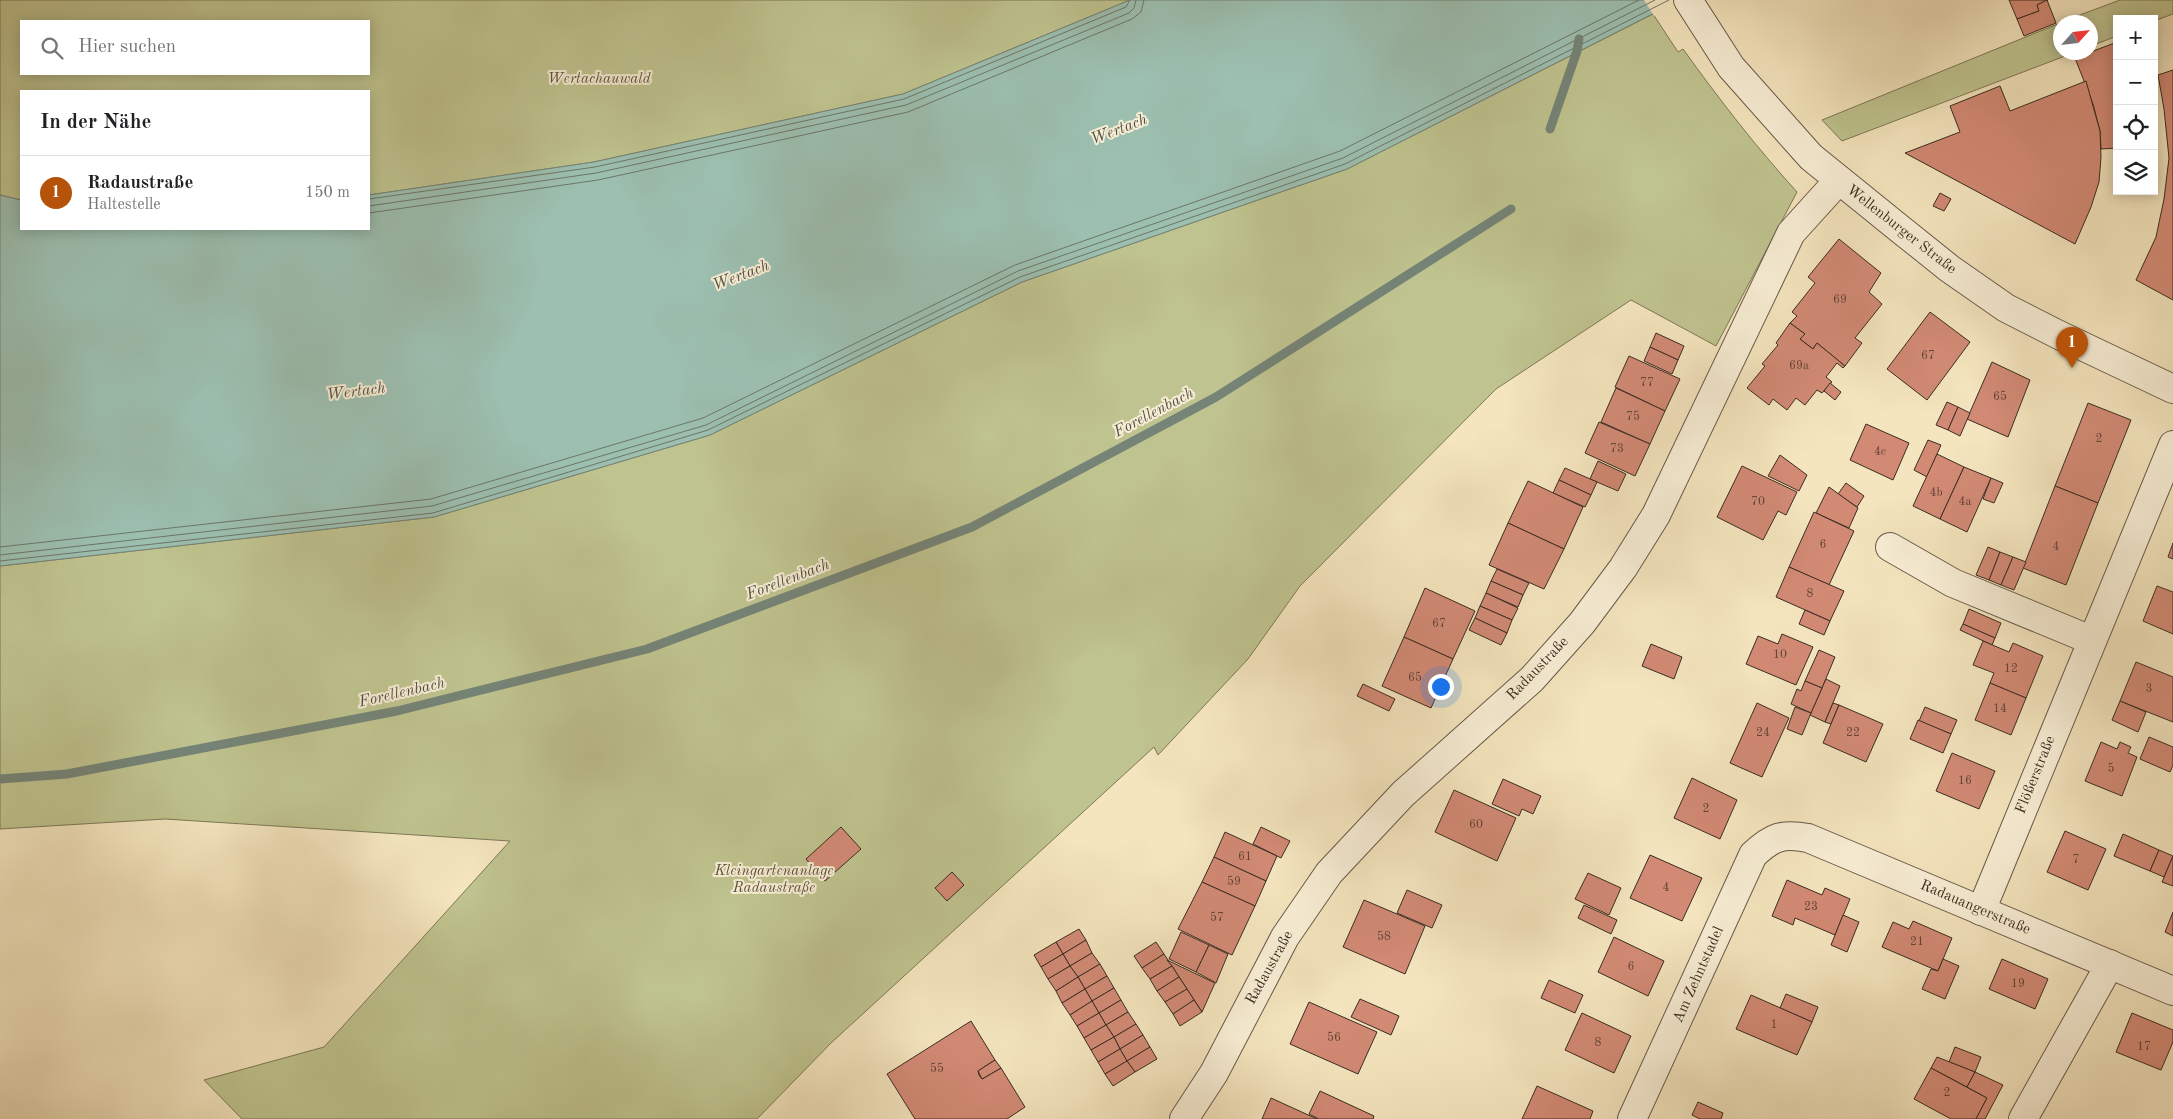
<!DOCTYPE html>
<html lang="de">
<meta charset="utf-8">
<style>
body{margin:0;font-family:"Old Standard TT",serif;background:#f2f2f2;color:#202124}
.controls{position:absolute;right:15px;top:15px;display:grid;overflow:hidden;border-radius:0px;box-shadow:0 2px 12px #0003}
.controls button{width:45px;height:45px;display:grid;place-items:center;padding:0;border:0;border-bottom:1px solid #e0e0e0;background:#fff;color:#202124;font:25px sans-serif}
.compass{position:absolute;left:2053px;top:15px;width:45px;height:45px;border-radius:50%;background:#fff;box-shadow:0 2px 12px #0003;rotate:63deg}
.you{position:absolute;left:1440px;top:686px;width:18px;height:18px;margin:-12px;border:4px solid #fff;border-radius:50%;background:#1a73e8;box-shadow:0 0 0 8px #1a73e833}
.badge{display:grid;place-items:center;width:32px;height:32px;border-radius:50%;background:#b45309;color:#fff;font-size:16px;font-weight:700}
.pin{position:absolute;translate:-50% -41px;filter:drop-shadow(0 1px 2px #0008)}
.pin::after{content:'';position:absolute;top:26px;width:18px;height:15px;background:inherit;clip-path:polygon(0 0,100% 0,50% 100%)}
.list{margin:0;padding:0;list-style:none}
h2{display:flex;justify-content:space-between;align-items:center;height:65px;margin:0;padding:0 20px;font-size:21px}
h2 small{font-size:16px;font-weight:400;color:#757577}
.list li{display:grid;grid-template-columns:32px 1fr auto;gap:15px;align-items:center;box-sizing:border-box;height:75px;padding:0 20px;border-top:1px solid #e0e0e0}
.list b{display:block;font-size:19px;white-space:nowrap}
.list p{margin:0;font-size:16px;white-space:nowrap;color:#757577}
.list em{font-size:16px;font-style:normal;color:#757577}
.icon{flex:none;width:28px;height:28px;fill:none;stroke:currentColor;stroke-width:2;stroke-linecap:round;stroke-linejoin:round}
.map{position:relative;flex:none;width:2173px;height:1119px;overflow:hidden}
.search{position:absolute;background:#fff;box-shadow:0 2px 12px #0003;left:20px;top:20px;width:350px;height:55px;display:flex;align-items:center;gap:12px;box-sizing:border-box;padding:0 18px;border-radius:0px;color:#757577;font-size:19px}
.panel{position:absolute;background:#fff;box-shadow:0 2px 12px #0003;left:20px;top:90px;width:350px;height:140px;border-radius:0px}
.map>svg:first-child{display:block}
.green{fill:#bfc38f;stroke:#7d7858;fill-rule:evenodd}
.water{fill:#9cbfb0;stroke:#758477}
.pier{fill:#f4e5be}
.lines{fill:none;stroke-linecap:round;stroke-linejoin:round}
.shore{stroke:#6c7669;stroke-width:1}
.stream{stroke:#758477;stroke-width:9}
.building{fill:#d28a75;stroke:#3b2c22}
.minor-casing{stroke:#695a49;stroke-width:30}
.tertiary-casing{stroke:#695a49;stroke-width:30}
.minor{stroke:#f8eed5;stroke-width:28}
.tertiary{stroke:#f8eed5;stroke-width:28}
.labels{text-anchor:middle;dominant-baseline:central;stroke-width:4;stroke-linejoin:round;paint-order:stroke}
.number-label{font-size:12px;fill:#614437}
.park-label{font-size:15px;font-style:italic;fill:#5c523d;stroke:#f8eed5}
.street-label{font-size:15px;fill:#3b2c22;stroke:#f8eed5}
.water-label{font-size:16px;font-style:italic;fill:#535146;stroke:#f8eed5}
</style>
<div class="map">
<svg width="2173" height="1119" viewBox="0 0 2173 1119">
<rect width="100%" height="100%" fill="#f4e5be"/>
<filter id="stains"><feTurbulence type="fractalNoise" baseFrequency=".004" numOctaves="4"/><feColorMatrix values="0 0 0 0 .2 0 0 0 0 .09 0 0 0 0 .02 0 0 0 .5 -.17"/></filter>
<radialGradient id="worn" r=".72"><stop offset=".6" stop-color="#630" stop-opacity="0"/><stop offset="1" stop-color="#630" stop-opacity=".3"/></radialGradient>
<!-- green -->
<g class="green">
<path d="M0,0H1130L903,94L594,162L369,195V91H21V200L0,195ZM21,21H369V74H21Z"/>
<path d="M2120,0H2173V14L2154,21V19H2117V36L2091,46L2090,22H2061Z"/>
<path d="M1653,14L1678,52L1683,49C1719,99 1756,147 1797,192L1716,346L1631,300L1496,389L1300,586L1248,659L1158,755L1154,747L831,1043L757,1119H242L204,1080L324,1047L510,841L165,819L0,829V566L434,517L710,435L1022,282L1347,169Z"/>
<path d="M2060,23V52L2073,53L1842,141L1822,120Z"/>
</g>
<!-- water -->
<path class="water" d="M1130,0H1680L1347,169L1022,282L710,435L434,517L0,566V195L21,200V229H369V195L594,162L903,94Z"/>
<!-- pier -->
<path class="pier" d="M1644,0H1683L1654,16Z"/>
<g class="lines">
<!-- shore -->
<g class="shore">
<path d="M369,199L595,167L904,99L1126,7L1130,0"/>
<path d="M369,206L596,173L906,105L1129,13L1134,8L1136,0"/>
<path d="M369,213L598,180L908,112L1132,19L1141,12L1144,0"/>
<path d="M0,547L431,499L703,418L1015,265L1340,151L1639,0"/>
<path d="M0,555L432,506L706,425L1018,271L1343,158L1655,0"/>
<path d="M0,561L433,513L708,430L1020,277L1345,164L1669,0"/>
</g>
<!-- stream -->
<g class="stream">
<path d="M1550,129L1577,51L1579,39"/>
<path d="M0,779L67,774L397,711L647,649L972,527L1216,397L1511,209"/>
</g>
</g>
<!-- building -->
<g class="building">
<path d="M2009,0H2048L2037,5L2039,11L2017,19Z"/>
<path d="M2047,0L2056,23L2024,36L2017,19L2039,11L2037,5Z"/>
<path d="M2117,42V148L2101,149L2100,131L2093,104L2075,58Z"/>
<path d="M2173,70V300L2136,280L2156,237L2164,199L2169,158L2164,109L2158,75Z"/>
<path d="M2086,81L2100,131L2101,157L2099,182L2091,207L2075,244L1905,153L1960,132L1950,106L2000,86L2010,111Z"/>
<path d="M1940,193L1951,199L1944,211L1933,206Z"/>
<path d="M1839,239L1881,273L1869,292L1882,304L1855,338L1862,343L1845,366L1817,343L1813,349L1800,339L1805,334L1790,323L1797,316L1792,312L1815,283L1808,277Z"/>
<path d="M1930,312L1970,342L1927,400L1887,369Z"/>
<path d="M1790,323L1805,334L1800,339L1813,349L1817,343L1845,366L1843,368L1837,363L1826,377L1832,382L1822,393L1817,390L1805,405L1796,398L1787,410L1773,399L1769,405L1747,388L1765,366L1762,364L1778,345L1776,343Z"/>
<path d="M1656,333L1684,346L1678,360L1650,347Z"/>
<path d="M1650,347L1678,360L1672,374L1644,361Z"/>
<path d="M1629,356L1680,379L1665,411L1615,387Z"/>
<path d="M1992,362L2030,380L2008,437L1967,419Z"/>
<path d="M1830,383L1841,392L1835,400L1824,391Z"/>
<path d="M1616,388L1665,411L1650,444L1601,422Z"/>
<path d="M1947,402L1958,407L1948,430L1936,425Z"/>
<path d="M2088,403L2131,420L2098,503L2055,486Z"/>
<path d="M1958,407L1970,413L1960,436L1948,430Z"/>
<path d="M1599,422L1650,444L1635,476L1585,453Z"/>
<path d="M1866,424L1909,443L1893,480L1850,460Z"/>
<path d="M1928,440L1941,445L1927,477L1914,470Z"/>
<path d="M1937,454L1964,467L1940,519L1913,506Z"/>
<path d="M1780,455L1807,475L1799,491L1768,476Z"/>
<path d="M1598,461L1626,474L1618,491L1590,479Z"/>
<path d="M1742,466L1797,492L1786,515L1778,511L1763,540L1717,517Z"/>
<path d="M1964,467L1991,478L1967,532L1940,519Z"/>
<path d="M1565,468L1597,482L1591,495L1559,480Z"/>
<path d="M1991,478L2003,483L1994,503L1983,499Z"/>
<path d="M1559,480L1591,495L1585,507L1553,493Z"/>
<path d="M1528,481L1583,507L1564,549L1508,523Z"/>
<path d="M1846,483L1864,496L1857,507L1838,494Z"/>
<path d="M2055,486L2098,503L2066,585L2023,568Z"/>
<path d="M1829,487L1858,508L1849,528L1816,513Z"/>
<path d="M1814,512L1854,531L1829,585L1789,567Z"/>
<path d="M1508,523L1564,549L1544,589L1489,565Z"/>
<path d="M2173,543V559L2168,557Z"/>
<path d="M1988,547L2000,552L1989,580L1976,575Z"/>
<path d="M2000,552L2013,557L2001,585L1989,580Z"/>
<path d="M2013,557L2026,562L2014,590L2001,585Z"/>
<path d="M1789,567L1844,591L1830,621L1776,597Z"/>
<path d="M1497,569L1529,583L1523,595L1491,581Z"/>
<path d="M1491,581L1523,595L1518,607L1486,593Z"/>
<path d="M2157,586L2173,592V634L2143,621Z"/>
<path d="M1425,588L1475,611L1453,659L1404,637Z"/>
<path d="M1486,593L1518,608L1512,620L1480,606Z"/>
<path d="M1480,606L1512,620L1507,633L1475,618Z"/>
<path d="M1969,609L2001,623L1995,638L1963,624Z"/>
<path d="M1805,610L1830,621L1824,635L1799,624Z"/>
<path d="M1475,618L1507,633L1501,645L1469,630Z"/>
<path d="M1963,624L1995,638L1992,645L1960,630Z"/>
<path d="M1782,634L1813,647L1796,685L1746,664L1758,636L1778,644Z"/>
<path d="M1404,637L1453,659L1431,708L1382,686Z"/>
<path d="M1983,641L2009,652L2013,643L2043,656L2026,698L1990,683L1994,673L1973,665Z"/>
<path d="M1651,644L1682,657L1674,679L1642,666Z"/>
<path d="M1819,650L1835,657L1822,688L1805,681Z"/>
<path d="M2136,662L2173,677V722L2120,701Z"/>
<path d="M1826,679L1840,686L1825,722L1810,715Z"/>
<path d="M1805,681L1822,688L1811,713L1791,704L1797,689L1801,691Z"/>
<path d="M1990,683L2026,698L2011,735L1975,720Z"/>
<path d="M1363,684L1395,699L1389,711L1357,696Z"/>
<path d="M2120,701L2146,712L2138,732L2112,720Z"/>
<path d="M1757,703L1789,718L1762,777L1730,763Z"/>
<path d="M1833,703L1839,705L1831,724L1825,722Z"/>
<path d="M1839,705L1883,724L1866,762L1823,743Z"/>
<path d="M1795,707L1811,713L1802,735L1787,729Z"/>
<path d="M1925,707L1957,720L1951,734L1919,721Z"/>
<path d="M1918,720L1951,734L1943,753L1910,739Z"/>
<path d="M2149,737L2173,747V765L2170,772L2140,759Z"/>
<path d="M2101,742L2117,749L2120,742L2131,747L2128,753L2137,757L2122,796L2085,781Z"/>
<path d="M1952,753L1995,771L1979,809L1936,791Z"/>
<path d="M1692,778L1737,800L1720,839L1674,818Z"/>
<path d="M1503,779L1541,796L1533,814L1522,809L1519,816L1492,804Z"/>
<path d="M1454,790L1516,818L1497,861L1435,832Z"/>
<path d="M841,827L861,849L825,881L806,859Z"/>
<path d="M1261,827L1290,841L1281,858L1253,844Z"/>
<path d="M2065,831L2106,849L2088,890L2047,872Z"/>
<path d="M1225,832L1277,856L1266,881L1214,857Z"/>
<path d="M2123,834L2159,850L2150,871L2114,856Z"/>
<path d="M2159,850L2173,856L2164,877L2150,871Z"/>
<path d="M1650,855L1702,878L1682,921L1630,898Z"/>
<path d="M2173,856V886L2162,882Z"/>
<path d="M1214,857L1266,881L1255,906L1202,882Z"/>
<path d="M952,872L964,885L947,901L935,888Z"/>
<path d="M1588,873L1621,888L1609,915L1575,899Z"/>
<path d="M1787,880L1822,895L1825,888L1850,899L1835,935L1795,918L1793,925L1772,916Z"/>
<path d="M1202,882L1255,906L1232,955L1178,929Z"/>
<path d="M1407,890L1442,905L1432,928L1397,913Z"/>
<path d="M1364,900L1425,926L1405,974L1343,947Z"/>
<path d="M1584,905L1617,920L1611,934L1578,918Z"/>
<path d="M2173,912V936L2165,932Z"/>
<path d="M1843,915L1859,922L1847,952L1831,945Z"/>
<path d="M1913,921L1952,938L1938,971L1882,947L1893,922L1909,929Z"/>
<path d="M1079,929L1086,940L1063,954L1056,942Z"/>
<path d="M1181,932L1209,945L1196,972L1169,959Z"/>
<path d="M1614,937L1664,961L1648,996L1598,972Z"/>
<path d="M1086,940L1092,953L1070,966L1063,954Z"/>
<path d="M1056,942L1063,954L1041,967L1034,955Z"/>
<path d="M1156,942L1164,954L1142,968L1134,956Z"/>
<path d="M1209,945L1228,954L1216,983L1196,972Z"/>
<path d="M1092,953L1100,964L1078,977L1070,966Z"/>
<path d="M1063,954L1070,966L1048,979L1041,967Z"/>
<path d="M1164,954L1172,966L1150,979L1142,968Z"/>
<path d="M1943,959L1959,966L1945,999L1922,989L1931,969L1938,971Z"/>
<path d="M2002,959L2048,979L2035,1009L1989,989Z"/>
<path d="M1167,960L1215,983L1202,1012L1172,966Z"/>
<path d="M1100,964L1107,976L1085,989L1078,977Z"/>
<path d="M1070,966L1078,977L1056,991L1048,979Z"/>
<path d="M1172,966L1179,977L1157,991L1150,979Z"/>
<path d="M1107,976L1114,988L1092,1001L1085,989Z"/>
<path d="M1078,977L1085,989L1062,1003L1056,991Z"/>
<path d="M1179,977L1187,989L1165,1002L1157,991Z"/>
<path d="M1549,980L1583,995L1575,1013L1541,998Z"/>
<path d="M1114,988L1121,1000L1099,1013L1092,1001Z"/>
<path d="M1085,989L1092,1001L1070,1015L1062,1003Z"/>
<path d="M1187,989L1194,1000L1173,1014L1165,1002Z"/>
<path d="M1786,994L1818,1007L1812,1022L1780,1008Z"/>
<path d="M1751,995L1812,1022L1797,1055L1736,1029Z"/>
<path d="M1360,999L1399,1016L1391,1035L1351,1017Z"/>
<path d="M1121,1000L1128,1012L1106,1025L1099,1013Z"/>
<path d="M1194,1000L1202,1012L1180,1026L1173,1014Z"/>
<path d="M1092,1001L1099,1013L1077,1026L1070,1015Z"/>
<path d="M1309,1002L1377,1032L1358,1074L1290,1044Z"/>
<path d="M1128,1012L1136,1024L1114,1037L1106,1025Z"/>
<path d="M1099,1013L1106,1025L1084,1038L1077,1026Z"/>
<path d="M1582,1013L1631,1036L1614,1073L1565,1050Z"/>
<path d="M2132,1013L2173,1030V1042L2161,1070L2116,1052Z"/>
<path d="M971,1021L995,1060L978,1071L979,1075L982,1079L1001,1068L1025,1107L1007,1119H915L887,1074Z"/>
<path d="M1136,1024L1143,1035L1120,1049L1114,1037Z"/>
<path d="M1106,1025L1114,1037L1091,1050L1084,1038Z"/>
<path d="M1143,1035L1150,1047L1127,1061L1120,1049Z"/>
<path d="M1114,1037L1120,1049L1098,1062L1091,1050Z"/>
<path d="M1150,1047L1157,1059L1135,1072L1127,1061Z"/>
<path d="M1955,1047L1981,1057L1975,1072L1949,1062Z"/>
<path d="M1120,1049L1127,1061L1105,1074L1098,1062Z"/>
<path d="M1937,1057L1975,1072L1967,1087L1931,1068Z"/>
<path d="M995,1060L1001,1068L982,1079L978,1071Z"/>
<path d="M1127,1061L1135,1072L1113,1086L1105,1074Z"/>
<path d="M1931,1068L1987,1098L1976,1119H1951L1914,1099Z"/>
<path d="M1975,1072L2003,1085L1985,1119H1976L1987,1098L1967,1087Z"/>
<path d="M1537,1086L1593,1111L1590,1119H1522Z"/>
<path d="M1320,1091L1374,1116L1373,1119H1319L1309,1114Z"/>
<path d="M1271,1098L1317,1119H1262Z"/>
<path d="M1698,1102L1723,1113L1721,1119H1700L1692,1115Z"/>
</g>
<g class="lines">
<!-- minor casing -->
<g class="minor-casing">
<g id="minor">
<path d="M1890,547L1953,583L2091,640"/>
<path d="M1981,911L2173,445"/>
<path d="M1184,1119L1214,1073L1285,937L1329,873L1403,794L1532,679L1582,623L1623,568L1656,515L1791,233L1839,180"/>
<path d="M1632,1119L1753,855C1772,837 1782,833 1808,838L2173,991"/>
<path d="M2023,1119L2110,964"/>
</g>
</g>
<!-- tertiary casing -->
<g class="tertiary-casing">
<path id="tertiary" d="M1688,0L1731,67L1811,157L1900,229L1950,269L2006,308L2059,335L2173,389"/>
</g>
<!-- minor -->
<use href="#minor" class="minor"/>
<!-- tertiary -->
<use href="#tertiary" class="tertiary"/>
</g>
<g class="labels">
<!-- number labels -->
<g class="number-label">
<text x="1840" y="300">69</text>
<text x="1928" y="356">67</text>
<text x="1799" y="366">69a</text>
<text x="1647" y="383">77</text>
<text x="2000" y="397">65</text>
<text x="1633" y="417">75</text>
<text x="2099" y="439">2</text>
<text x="1617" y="449">73</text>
<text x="1880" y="452">4c</text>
<text x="1936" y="493">4b</text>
<text x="1758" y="502">70</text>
<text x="1965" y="502">4a</text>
<text x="1823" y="545">6</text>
<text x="2056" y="547">4</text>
<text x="1810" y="594">8</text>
<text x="1439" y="624">67</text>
<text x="1780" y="655">10</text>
<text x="2011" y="669">12</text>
<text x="1415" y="678">65</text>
<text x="2149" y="689">3</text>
<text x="2000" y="709">14</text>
<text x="1763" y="733">24</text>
<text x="1853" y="733">22</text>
<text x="2111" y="769">5</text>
<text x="1965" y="781">16</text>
<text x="1706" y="809">2</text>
<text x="1476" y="825">60</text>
<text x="1245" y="857">61</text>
<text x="2076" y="860">7</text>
<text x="1234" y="882">59</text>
<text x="1666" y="888">4</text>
<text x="1811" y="907">23</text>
<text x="1217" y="918">57</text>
<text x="1384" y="937">58</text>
<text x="1917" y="942">21</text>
<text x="1631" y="967">6</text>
<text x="2018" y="984">19</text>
<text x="1774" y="1025">1</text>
<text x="1334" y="1038">56</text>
<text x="1598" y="1043">8</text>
<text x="2144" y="1047">17</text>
<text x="937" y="1069">55</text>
<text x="1947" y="1093">2</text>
</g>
<!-- park labels -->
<g class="park-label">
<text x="599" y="79">Wertachauwald</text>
<text x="774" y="871">Kleingartenanlage<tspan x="774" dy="17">Radaustraße</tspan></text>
</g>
<!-- street labels -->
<g class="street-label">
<text transform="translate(1901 230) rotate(38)">Wellenburger Straße</text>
<text transform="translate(1538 669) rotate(-46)">Radaustraße</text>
<text transform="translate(2036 775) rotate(-68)">Flößerstraße</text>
<text transform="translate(1975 908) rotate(23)">Radauangerstraße</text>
<text transform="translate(1270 968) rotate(-61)">Radaustraße</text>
<text transform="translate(1699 975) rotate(-66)">Am Zehntstadel</text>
</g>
<!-- water labels -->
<g class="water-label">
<text transform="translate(1119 130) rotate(-21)">Wertach</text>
<text transform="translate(741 276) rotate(-21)">Wertach</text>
<text transform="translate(356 392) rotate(-7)">Wertach</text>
<text transform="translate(1154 413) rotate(-28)">Forellenbach</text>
<text transform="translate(788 580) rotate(-21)">Forellenbach</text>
<text transform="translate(402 693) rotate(-13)">Forellenbach</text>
</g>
</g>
<rect width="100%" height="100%" filter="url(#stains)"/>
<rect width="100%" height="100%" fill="url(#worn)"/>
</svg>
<div class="controls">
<button>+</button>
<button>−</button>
<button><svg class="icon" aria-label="locate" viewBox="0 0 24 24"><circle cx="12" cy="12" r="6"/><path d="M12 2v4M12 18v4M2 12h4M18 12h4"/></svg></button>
<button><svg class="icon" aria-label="layers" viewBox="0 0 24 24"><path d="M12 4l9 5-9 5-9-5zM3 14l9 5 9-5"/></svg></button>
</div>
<svg class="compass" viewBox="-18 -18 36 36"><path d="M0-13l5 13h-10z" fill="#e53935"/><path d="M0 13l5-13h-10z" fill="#757577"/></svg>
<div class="you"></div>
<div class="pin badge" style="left:2072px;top:368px">1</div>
<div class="search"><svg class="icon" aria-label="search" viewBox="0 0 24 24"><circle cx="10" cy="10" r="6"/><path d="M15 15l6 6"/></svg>Hier suchen</div>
<section class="panel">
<h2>In der Nähe<small></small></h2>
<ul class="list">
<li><span class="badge">1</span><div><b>Radaustraße</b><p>Haltestelle</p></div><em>150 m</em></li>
</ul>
</section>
</div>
